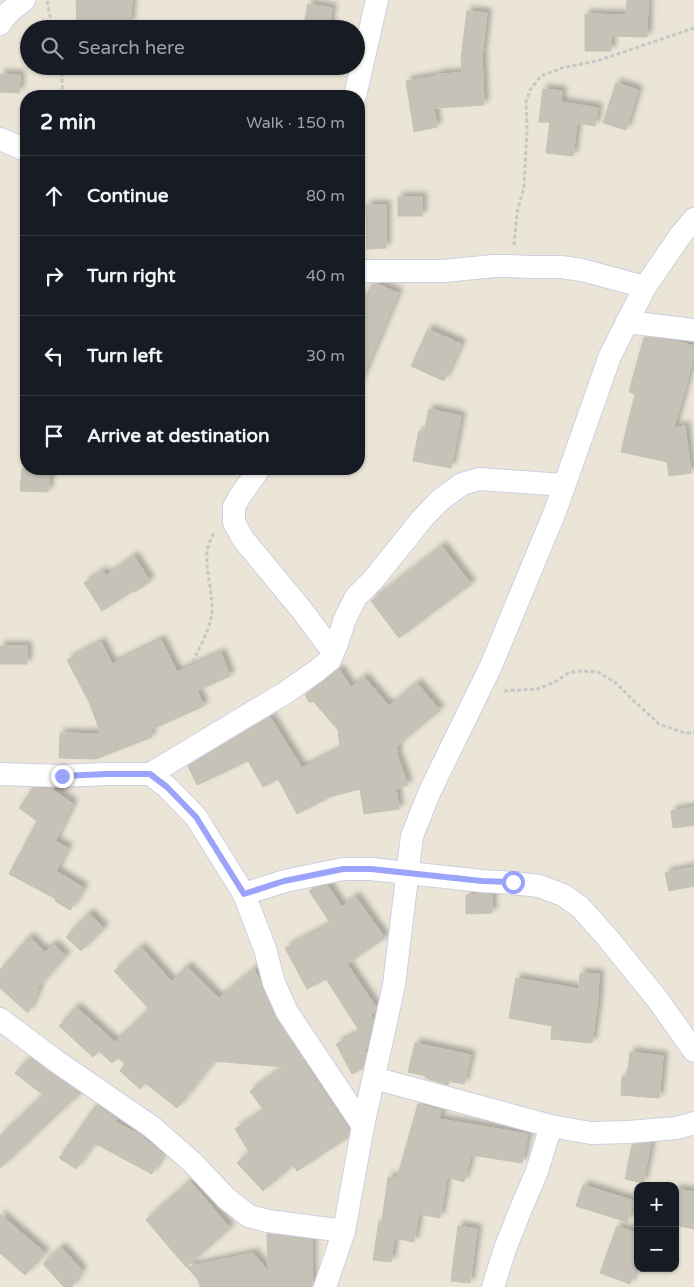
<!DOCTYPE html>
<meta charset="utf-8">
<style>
body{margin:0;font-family:"Varela Round",sans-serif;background:#20242c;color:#f1f3f6}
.controls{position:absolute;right:15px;bottom:15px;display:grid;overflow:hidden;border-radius:10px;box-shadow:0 1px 4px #0004}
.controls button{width:45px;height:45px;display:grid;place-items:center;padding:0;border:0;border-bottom:1px solid #363941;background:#171b24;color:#f1f3f6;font:25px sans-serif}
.stop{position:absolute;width:15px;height:15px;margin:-11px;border:4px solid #9ba3fa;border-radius:50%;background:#fff}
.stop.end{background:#9ba3fa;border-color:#fff;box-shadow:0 1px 5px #0008}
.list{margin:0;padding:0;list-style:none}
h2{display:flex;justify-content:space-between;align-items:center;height:65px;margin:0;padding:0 20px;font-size:21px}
h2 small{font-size:16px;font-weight:400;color:#9ea1a6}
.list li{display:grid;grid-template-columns:32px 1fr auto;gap:15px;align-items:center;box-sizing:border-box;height:80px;padding:0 20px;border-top:1px solid #363941}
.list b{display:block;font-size:19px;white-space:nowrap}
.list em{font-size:16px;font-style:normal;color:#9ea1a6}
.icon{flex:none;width:28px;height:28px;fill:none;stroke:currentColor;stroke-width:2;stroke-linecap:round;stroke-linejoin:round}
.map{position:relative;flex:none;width:694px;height:1287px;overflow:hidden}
.search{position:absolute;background:#171b24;box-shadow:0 1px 4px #0004;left:20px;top:20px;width:345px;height:55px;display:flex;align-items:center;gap:12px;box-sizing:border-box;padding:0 18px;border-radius:28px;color:#9ea1a6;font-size:19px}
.panel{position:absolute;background:#171b24;box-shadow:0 1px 4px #0004;left:20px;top:90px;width:345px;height:385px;border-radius:20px}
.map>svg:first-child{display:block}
.building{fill:#c6c2b8;stroke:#c6c1b2;filter:url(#shadow)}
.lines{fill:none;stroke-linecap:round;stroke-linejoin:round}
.minor-casing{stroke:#cdcfe2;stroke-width:24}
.path{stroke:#c7c7c7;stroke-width:3;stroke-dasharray:4 2.5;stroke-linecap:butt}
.minor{stroke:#fff;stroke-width:22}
.route{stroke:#9ba3fa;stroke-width:6}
</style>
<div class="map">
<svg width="694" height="1287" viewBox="0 0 694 1287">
<defs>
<filter id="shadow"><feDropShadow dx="4.5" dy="-4.5" stdDeviation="2.5" flood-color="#0004"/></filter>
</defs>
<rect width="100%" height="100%" fill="#ebe5d8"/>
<!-- building -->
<g class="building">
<path d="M76,0H132L130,24L102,22V29H77Z"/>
<path d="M627,0H648L647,37L611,36V51H585V14L626,15Z"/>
<path d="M308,4L332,8L329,29H303Z"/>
<path d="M467,11L487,13L482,56L484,105L434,108L437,127L414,132L406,81L437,76V74L462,73L461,59Z"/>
<path d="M0,74L20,75L19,93L0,92Z"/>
<path d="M616,83L638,90L626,130L603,123Z"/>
<path d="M543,89L562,91L561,102L598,108L595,126L577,123L573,156L546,153L550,122H539Z"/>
<rect x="398" y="197" width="24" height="19"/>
<path d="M366,205H386V248L367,249Z"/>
<path d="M372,284H377L398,293L359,385V298L364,300Z"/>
<path d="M428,329L461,344L444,381L411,366Z"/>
<path d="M644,337L675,341L694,346V355L674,428L685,426L691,473L669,476L667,462L621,452L635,394L629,392Z"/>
<path d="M429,409L461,416L451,468L413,461L419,431L424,432Z"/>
<path d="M22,469L50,471L48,492L20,491Z"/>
<path d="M442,546L471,584L399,638L371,601Z"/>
<path d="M134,556L150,581L135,592L134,590L102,611L84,583L103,571L106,576Z"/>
<path d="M161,640L177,672L221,653L230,676L197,691L204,706L150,730L152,737L96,759L59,758L60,733L101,734L89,702L67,660L101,642L112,664Z"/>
<rect x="0" y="646" width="27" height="18"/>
<path d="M339,669L351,687L364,677L389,706L417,683L440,710L396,747L398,752H396L408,785L396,789L399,809L364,814L360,789L332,796L297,814L278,779L263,787L248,761L197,785L188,766L270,717L302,768L340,749L338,730L313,701L310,703L305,695Z"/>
<path d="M33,788L52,789L73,804L55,841L68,848L56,871L84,888L70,910L55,901L56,899L9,874L37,821L19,808Z"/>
<path d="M694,807V825L673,828L671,811Z"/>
<path d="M694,867V886L669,891L665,873Z"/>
<path d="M328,886L342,907L355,896L385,938L347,964L376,1007L374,1013L371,1015L373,1019L366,1049L364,1050L366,1053L362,1069L352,1074L336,1044L360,1032L326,979L307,989L285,948L331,924L309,891L314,888Z"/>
<path d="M485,894L492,895V913L466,914V895Z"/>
<path d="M89,913L104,928L81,951L66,937Z"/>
<path d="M29,937L45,952L53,944L66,956L37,988L39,989L28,1013L0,988V970Z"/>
<path d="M141,947L172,982L187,966L219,998L254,969L259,978L262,988L276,1019L349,1129L347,1138L297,1171L293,1165L263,1191L237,1163L249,1152L235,1129L264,1111L250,1091L283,1067L214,1061L177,1108L145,1083L140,1089L120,1071L125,1064L118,1058L112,1063L99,1051L93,1057L59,1026L76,1007L115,1042L149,1009L114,971Z"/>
<path d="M580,973L599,974L598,998L592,1043L551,1039L552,1026L509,1018L516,978L579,989Z"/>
<path d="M415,1043L471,1055L464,1084L449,1081L448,1085L425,1078L426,1076L408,1072Z"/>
<path d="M630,1052L663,1056L659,1098L621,1095L622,1076L627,1077Z"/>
<path d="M30,1058L80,1093L0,1168V1136L43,1095L15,1073Z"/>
<path d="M418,1104L441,1110L439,1119L528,1134L522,1163L471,1155L464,1182L447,1177L440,1218L419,1214L414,1242L394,1238L391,1262L373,1260L379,1221H382L388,1177L397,1178Z"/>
<path d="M96,1105L117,1119L115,1122L139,1134L163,1154L152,1174L94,1143L76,1169L59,1158Z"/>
<path d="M651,1143L643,1183L625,1179L632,1145Z"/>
<path d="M190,1181L230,1228L186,1267L146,1220Z"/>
<path d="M583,1185L634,1201L627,1222L576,1206Z"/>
<path d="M675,1189L694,1192V1229L675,1225Z"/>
<path d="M0,1214L45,1253L25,1275L0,1253Z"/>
<path d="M458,1226L477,1229L470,1283L451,1281Z"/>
<path d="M617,1226L638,1234V1264L630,1284L600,1273Z"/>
<path d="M267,1234L312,1240V1287H200L198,1280L187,1267L253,1253L268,1271Z"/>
<path d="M61,1247L82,1270L72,1287H64L43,1264Z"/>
</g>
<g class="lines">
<!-- minor casing -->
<g class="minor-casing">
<g id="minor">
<path d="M0,24C5,14 15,7 24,0"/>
<path d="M355,96L377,0"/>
<path d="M0,139L26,150"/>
<path d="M359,271H444L494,266H511L528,267H561L582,270L645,287"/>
<path d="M627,322L694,330"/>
<path d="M259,469L240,496L234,507V522L243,539L301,609L333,652"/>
<path d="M0,774L62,776L107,774H150L167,787L196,817L244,894L265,949L274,983L287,1012L363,1126"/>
<path d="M150,774L253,712L285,693L315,672L330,660L336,646L345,619L356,597L373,580L422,519L440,500L462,484L479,479L564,485"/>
<path d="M244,894L285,881L343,869H371L482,881L513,883L539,886L563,895L580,907L606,936L658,1000L694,1051"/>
<path d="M0,1019L56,1061L152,1127L192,1162L227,1199L249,1216L268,1221L344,1231"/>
<path d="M374,1078L551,1126L591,1133L629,1132L677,1128L694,1123"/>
<path d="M325,1287L344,1231L363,1126L394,985L412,836L430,791L491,666L556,509L610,356L645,287L680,236L694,219"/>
<path d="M493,1287L505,1249L520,1211L537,1171L551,1126"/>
</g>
</g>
<!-- path -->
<g class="path">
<path d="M47,1L53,29"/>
<path d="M61,66L63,96"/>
<path d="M514,245L517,213L524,187L527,129L526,102L530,90L541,76L562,68L597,61L694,28"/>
<path d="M193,662C199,648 208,633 211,618C215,597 205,573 207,551C208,545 211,539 214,533"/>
<path d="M504,691L537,689L555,682L568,673L580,671L598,672L616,683L632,699L659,724L685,733H694"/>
</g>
<!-- minor -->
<use href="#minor" class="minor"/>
</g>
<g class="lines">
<!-- route -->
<path class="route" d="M62,776L107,774H150L167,787L196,817L244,894L284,881L343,869H371L482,881L513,882"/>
</g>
</svg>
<div class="controls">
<button>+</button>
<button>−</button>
</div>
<div class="stop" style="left:513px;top:882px"></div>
<div class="stop end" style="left:62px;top:776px"></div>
<div class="search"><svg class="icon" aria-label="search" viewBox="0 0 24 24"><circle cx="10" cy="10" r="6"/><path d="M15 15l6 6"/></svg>Search here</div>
<section class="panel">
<h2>2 min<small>Walk · 150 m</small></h2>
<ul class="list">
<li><svg class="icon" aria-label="ahead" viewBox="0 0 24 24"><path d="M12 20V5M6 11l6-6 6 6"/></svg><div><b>Continue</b></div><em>80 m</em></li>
<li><svg class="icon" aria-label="right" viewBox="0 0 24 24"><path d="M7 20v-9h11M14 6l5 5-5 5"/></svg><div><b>Turn right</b></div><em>40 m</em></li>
<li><svg class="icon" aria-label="left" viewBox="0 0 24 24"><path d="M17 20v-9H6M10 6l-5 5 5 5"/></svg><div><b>Turn left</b></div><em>30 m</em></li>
<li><svg class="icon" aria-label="arrive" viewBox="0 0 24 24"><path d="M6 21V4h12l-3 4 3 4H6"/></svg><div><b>Arrive at destination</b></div></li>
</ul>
</section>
</div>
